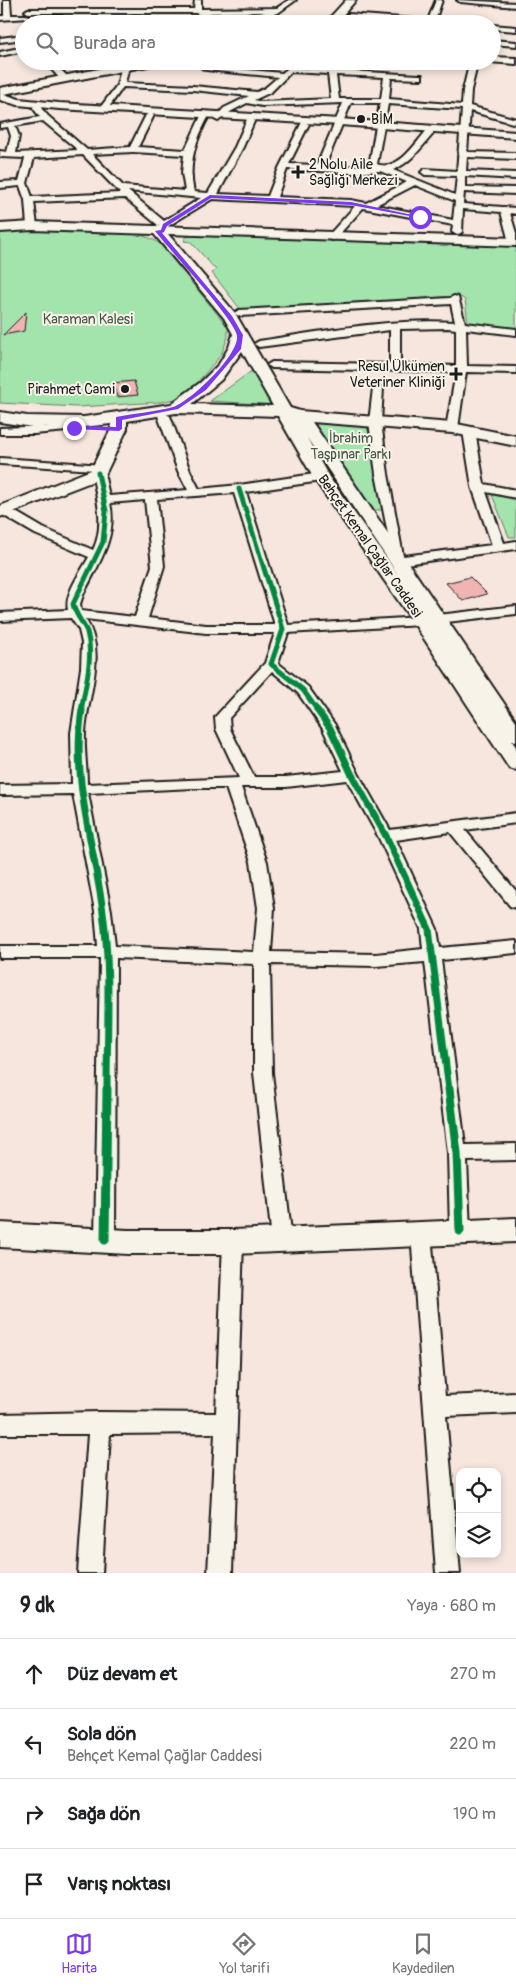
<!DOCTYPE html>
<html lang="tr">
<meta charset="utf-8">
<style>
body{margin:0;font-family:Pangolin,sans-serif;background:#f2f2f2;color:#202124}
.controls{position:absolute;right:15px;bottom:15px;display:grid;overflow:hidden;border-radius:10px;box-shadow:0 2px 8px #0003}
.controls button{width:45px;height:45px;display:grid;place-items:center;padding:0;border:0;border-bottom:1px solid #e0e0e0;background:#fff;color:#202124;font:25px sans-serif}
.stop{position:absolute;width:15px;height:15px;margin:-11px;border:4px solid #7c3aed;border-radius:50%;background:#fff}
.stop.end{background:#7c3aed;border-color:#fff;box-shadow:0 1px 5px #0008}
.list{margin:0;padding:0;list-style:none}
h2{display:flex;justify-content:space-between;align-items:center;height:65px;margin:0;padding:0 20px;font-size:21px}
h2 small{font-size:16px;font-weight:400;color:#757577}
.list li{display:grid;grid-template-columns:32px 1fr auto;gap:15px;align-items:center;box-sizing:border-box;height:70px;padding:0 20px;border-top:1px solid #e0e0e0}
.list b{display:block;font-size:19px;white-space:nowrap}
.list p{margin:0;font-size:16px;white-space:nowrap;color:#757577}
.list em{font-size:16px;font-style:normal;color:#757577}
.icon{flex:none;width:28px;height:28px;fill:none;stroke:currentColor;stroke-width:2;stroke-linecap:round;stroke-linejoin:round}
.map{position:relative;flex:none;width:516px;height:1573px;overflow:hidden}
.search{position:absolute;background:#fff;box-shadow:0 2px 8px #0003;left:15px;right:15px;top:15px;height:55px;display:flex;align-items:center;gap:12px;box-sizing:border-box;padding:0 18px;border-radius:28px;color:#757577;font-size:19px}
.sheet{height:345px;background:#fff}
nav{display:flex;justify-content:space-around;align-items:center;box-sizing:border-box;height:70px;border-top:1px solid #e0e0e0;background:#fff;font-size:14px;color:#757577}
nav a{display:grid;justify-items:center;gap:2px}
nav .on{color:#7c3aed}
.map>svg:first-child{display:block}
.green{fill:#a3e3ac;stroke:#608064}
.building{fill:#f0b4b3;stroke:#1c1c1c}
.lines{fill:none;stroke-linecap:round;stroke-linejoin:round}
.street-casing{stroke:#1c1c1c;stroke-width:4}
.secondary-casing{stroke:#1c1c1c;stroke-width:4}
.street{fill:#f7f3e8;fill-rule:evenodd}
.secondary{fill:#f7f3e8;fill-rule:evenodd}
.cycleway-far2-casing{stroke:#f7f3e8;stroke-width:8}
.cycleway-far1-casing{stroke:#f7f3e8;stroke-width:10}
.cycleway-casing{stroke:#f7f3e8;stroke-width:12}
.cycleway-far2{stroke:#00873e;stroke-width:5}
.cycleway-far1{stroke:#00873e;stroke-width:7}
.cycleway{stroke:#00873e;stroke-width:9}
.route{fill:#7c3aed}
.poi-dot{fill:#1c1c1c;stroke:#f7f3e8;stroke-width:2}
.labels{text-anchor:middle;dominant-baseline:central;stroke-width:4;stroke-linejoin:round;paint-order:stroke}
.far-poi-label{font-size:14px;fill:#1c1c1c;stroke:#f7f3e8;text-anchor:start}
.far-park-label{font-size:14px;fill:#445847;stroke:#f7f3e8}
.far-street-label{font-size:14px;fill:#1c1c1c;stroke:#f7f3e8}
</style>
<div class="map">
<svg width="516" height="1573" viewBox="0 0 516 1573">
<rect width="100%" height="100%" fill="#f6e6dd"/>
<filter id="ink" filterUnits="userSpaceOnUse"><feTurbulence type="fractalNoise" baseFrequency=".02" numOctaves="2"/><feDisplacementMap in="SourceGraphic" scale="10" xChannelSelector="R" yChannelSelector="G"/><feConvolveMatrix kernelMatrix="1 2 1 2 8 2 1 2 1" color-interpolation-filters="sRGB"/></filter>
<g filter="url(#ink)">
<!-- green -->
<g class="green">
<path d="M23,228L133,232L152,239L159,243L228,327V337L221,355L196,384L175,399L161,402L78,407L0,403V230Z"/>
<path d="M194,235L516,244V328L468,324L465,300L459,296L241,310L212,273L216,270L191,242L184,241L186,237Z"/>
<path d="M253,370L274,405L210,401Z"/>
<path d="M310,422L367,425L383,510H374Z"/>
<path d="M499,494L516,497V537H509L492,495Z"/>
</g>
<!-- building -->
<g class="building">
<path d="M26,312L24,331L3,335Z"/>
<path d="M134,381L138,395L117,397L113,383Z"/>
<path d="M470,577L487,594L463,601L446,583Z"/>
</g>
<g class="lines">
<!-- street casing -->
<g class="street-casing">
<g id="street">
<path d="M4,0H10L11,15H26L30,17L28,18L0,20V16H4Z"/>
<path d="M195,0H201V9L277,8L289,0H296L278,13L230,24H216L196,13H28L25,11L28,9H194ZM265,12L222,21L209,13Z"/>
<path d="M436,0H442L435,21L453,24H420L348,18L345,16L348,14L428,20Z"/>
<path d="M457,0L516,3V7L460,2Z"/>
<path d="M492,25L516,27V31L492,29Z"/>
<path d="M24,35V39L0,42V38Z"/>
<path d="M492,40L516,42V46L492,44Z"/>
<path d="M24,47V51L0,56V52Z"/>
<path d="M44,61H52L68,77V81H62Z"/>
<path d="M470,61H478L471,90L470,106L516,119V124L470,111L467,152L516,153V159L467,157L466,171L516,173V179L465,176V187L516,188V194L464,192L463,204L516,208V214L510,213L516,233V244L509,242L501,212L463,209L462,232L457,235L452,232L453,225L363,208L335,239L332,240L327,237L355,206L212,199L168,226L166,233L163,234L158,231L159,226L125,198L34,202L37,226L32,229L27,226L25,200L20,186L0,188V182L19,181L25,158L0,157V151L7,152L11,136L8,127L0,128V124L40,117L33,108L35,102H38L42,104L41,108L48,116L87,150L130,147L146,115L150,113L154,115L138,147L185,150L202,114L209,112L210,114C196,139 187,163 194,192L208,193L235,147L248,117L255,115L256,117L243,147L218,194L268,196L279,168L302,122L309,124L289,164L317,165L343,103L262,106L247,103L230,112L218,121L214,119L224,108L249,96L193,90L123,87L107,110H101L100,108L117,85L122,65L129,67L125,83L193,86L257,92L265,88L278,77L206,70L202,68L206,66L282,73L296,62L300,64L296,68L419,75H422V79L391,78L389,99L462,105L463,90ZM291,72L328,74L331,99L262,102L254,100L271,92ZM336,75L384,77L381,99H339ZM351,103H380L369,166H325ZM388,104L462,109L457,171L425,169L421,172L425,175L457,176L455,195L393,170C410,163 421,148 433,134V130H427C415,144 398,172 377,164ZM43,121L78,150L16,153L19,136L15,126ZM133,152L184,155L182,173L185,191L123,186L92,154ZM83,155L120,193L32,197L27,183L34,158ZM287,169L351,173L380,171L407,182L366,203L351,200L277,197ZM415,185L455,201L453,220L376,205ZM128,191L201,198L164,221Z"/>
<path d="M454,296L458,297L465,323L516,329V335L466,329L467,366L516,367V373L466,372L458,428L452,431L446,428L456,372L272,368L267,365L272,362L390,364V330L259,347L254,344L259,341C323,331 390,318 455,322L451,304L239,316L234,313L239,310L450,298ZM448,328L456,329V366L400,364V329Z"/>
<path d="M378,385L383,388L381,422L388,474L403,556L492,545L472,487L463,431L469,428L475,431L484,484L516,490V498L486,492L504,543L516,541V549L398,565L394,564L376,474L369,422L373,388Z"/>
<path d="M164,413L170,416L190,471L199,489L239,485L321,473L327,477L321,481L246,492L288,625L421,617L516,606V614L421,625L288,633L278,663L308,687L335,725L359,775L390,830L516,813V823L465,830L516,891V908L510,906L450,832L396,840L437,929L440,948L516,941V953L441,960L465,1145L516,1144V1160L467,1161L470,1231L467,1237L460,1239L453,1237L450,1231L448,1153L425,962L376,966L270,964L272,1073L292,1240L289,1246L282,1248L275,1246L272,1240L254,1073V964L116,958L115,1240L112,1246L105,1248L98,1246L95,1240L100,958H0V946H98L95,911L73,794L0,795V785L72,784L71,733L81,668L82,643L79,630L71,618L0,621V613L68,610C64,594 81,572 89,557L35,534L1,514L0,509L5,507L9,508L43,528L93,550C105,526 97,498 92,473L95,470L0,464V458L104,465L106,467L101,470L104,473L109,496L188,490L178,471L158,416ZM234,493L275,625H206L148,618L164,566L157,499ZM145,500L152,566L135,617L81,611L80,604L83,595C97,566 118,537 110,503ZM85,619L206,633H275L265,663L215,717L216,729L239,778L87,784C87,767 84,750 85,733C87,696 108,652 85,619ZM272,671L298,693L323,729L343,771L286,777H254L230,729L229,718ZM347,780L378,836L421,929L423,949L376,954L271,952L274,908L267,862L241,787H286ZM194,788H226L251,862L258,908L254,952L115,946L111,911L88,793Z"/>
<path d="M74,425L80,428L78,430L34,434H0V428Z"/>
<path d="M421,1225L428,1227L431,1233L445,1396L516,1393V1413L446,1416L460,1573H436L411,1233L414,1227Z"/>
<path d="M233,1233L240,1236L243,1242L232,1573H208L215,1433L110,1434L102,1573H78L88,1434H0V1414L100,1412L216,1413L223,1242L226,1236Z"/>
</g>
</g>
<!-- secondary casing -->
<g class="secondary-casing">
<g id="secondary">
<path d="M346,0H356L335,24H324Z"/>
<path d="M492,57L516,58V64L488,62L492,61Z"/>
<path d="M140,61H163L158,64L4,94L19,99L59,103L340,119L516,132V138L340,125L59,109L18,105L0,100V88Z"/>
<path d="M32,222L516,238V246L168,234L235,313L290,408L300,411L452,423L516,436V446L452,433L312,422L516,721V742L512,741L516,747V770L509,768L415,625L313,477L278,416L176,413L127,421V429L104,477L0,517V506L91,470L111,429V424L84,427L45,426L39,428L0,422V412L27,416L84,417L171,404L201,382L219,364L229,347L233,334L224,318L154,234L32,230L0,232V224ZM242,351L273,406L192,404L221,380ZM307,438L399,576L329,477Z"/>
<path d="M516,1218V1242L233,1254H128L0,1247V1223L128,1230H233Z"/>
</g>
</g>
<!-- street -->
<use href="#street" class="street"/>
<!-- secondary -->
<use href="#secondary" class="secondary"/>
<!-- cycleway-far2 casing -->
<g class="cycleway-far2-casing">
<g id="cycleway-far2">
<path d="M239,489L283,629L271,664L303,690L318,711"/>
<path d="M81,711C85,687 94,657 87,632C83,622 75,615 73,604L103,542L106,511L98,473"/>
</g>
</g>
<!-- cycleway-far1 casing -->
<g class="cycleway-far1-casing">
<g id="cycleway-far1">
<path d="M82,710C71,780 94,844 103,912C111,971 107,1031 107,1090"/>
<path d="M317,710L330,728L352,775L386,836L429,929L449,1090"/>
</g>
</g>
<!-- cycleway casing -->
<g class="cycleway-casing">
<g id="cycleway">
<path d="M449,1089L457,1153L460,1231"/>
<path d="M105,1240L107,1089"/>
</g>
</g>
<!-- cycleway-far2 -->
<use href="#cycleway-far2" class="cycleway-far2"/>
<!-- cycleway-far1 -->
<use href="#cycleway-far1" class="cycleway-far1"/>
<!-- cycleway -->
<use href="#cycleway" class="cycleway"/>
</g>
</g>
<!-- route -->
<path class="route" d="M210,195L351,202L422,217L420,218L351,205L211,198L167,226L164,232L162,233L232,316L243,335L241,349L206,390L178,409L122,420V429L119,431L72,429L74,426L116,427V417C135,413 155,412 173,407C191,401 239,355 237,336C236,321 168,248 155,231L161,230L163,224Z"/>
<!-- markers -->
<g class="poi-dot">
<circle cx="361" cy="119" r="5"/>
<path d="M295.5 164.5h5v5h5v5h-5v5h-5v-5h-5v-5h5z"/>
<path d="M453.5 366.5h5v5h5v5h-5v5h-5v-5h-5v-5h5z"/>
<circle cx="125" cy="389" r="5"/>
</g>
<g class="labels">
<!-- far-poi labels -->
<g class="far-poi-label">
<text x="371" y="119">BİM</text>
<text x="309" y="164">2 Nolu Aile<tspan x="309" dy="16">Sağlığı Merkezi</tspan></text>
<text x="445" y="366" text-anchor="end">Resul Ülkümen<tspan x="445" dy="16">Veteriner Kliniği</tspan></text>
<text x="115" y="389" text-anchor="end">Pirahmet Cami</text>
</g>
<!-- far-park labels -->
<g class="far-park-label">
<text x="88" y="319">Karaman Kalesi</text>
<text x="351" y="438">İbrahim<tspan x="351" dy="16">Taşpınar Parkı</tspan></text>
</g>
<!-- far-street labels -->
<g class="far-street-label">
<text transform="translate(370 546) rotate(55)">Behçet Kemal Çağlar Caddesi</text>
</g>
</g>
</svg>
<div class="controls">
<button><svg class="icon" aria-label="locate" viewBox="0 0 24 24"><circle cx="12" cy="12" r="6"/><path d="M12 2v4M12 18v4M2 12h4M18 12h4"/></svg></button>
<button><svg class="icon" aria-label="layers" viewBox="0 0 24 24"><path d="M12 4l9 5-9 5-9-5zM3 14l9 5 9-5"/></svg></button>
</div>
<div class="stop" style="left:420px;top:217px"></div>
<div class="stop end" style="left:74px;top:428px"></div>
<div class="search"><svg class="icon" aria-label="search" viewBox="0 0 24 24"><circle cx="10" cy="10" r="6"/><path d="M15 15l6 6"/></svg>Burada ara</div>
</div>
<section class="sheet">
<h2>9 dk<small>Yaya · 680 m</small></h2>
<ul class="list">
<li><svg class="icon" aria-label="ahead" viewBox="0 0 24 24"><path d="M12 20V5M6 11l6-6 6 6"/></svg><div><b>Düz devam et</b></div><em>270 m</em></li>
<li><svg class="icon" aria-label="left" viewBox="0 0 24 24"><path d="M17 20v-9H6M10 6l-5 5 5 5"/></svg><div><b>Sola dön</b><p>Behçet Kemal Çağlar Caddesi</p></div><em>220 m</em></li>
<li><svg class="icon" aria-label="right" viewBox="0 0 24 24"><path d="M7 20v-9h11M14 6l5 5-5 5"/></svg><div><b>Sağa dön</b></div><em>190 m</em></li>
<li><svg class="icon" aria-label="arrive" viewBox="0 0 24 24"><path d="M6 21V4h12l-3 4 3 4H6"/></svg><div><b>Varış noktası</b></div></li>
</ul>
</section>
<nav>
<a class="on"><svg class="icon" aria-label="map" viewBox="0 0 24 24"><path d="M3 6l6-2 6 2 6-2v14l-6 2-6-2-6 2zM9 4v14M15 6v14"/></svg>Harita</a>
<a><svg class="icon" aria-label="directions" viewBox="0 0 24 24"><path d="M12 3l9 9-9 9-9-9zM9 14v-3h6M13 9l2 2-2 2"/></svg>Yol tarifi</a>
<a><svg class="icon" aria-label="saved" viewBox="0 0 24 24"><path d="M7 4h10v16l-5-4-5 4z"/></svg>Kaydedilen</a>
</nav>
